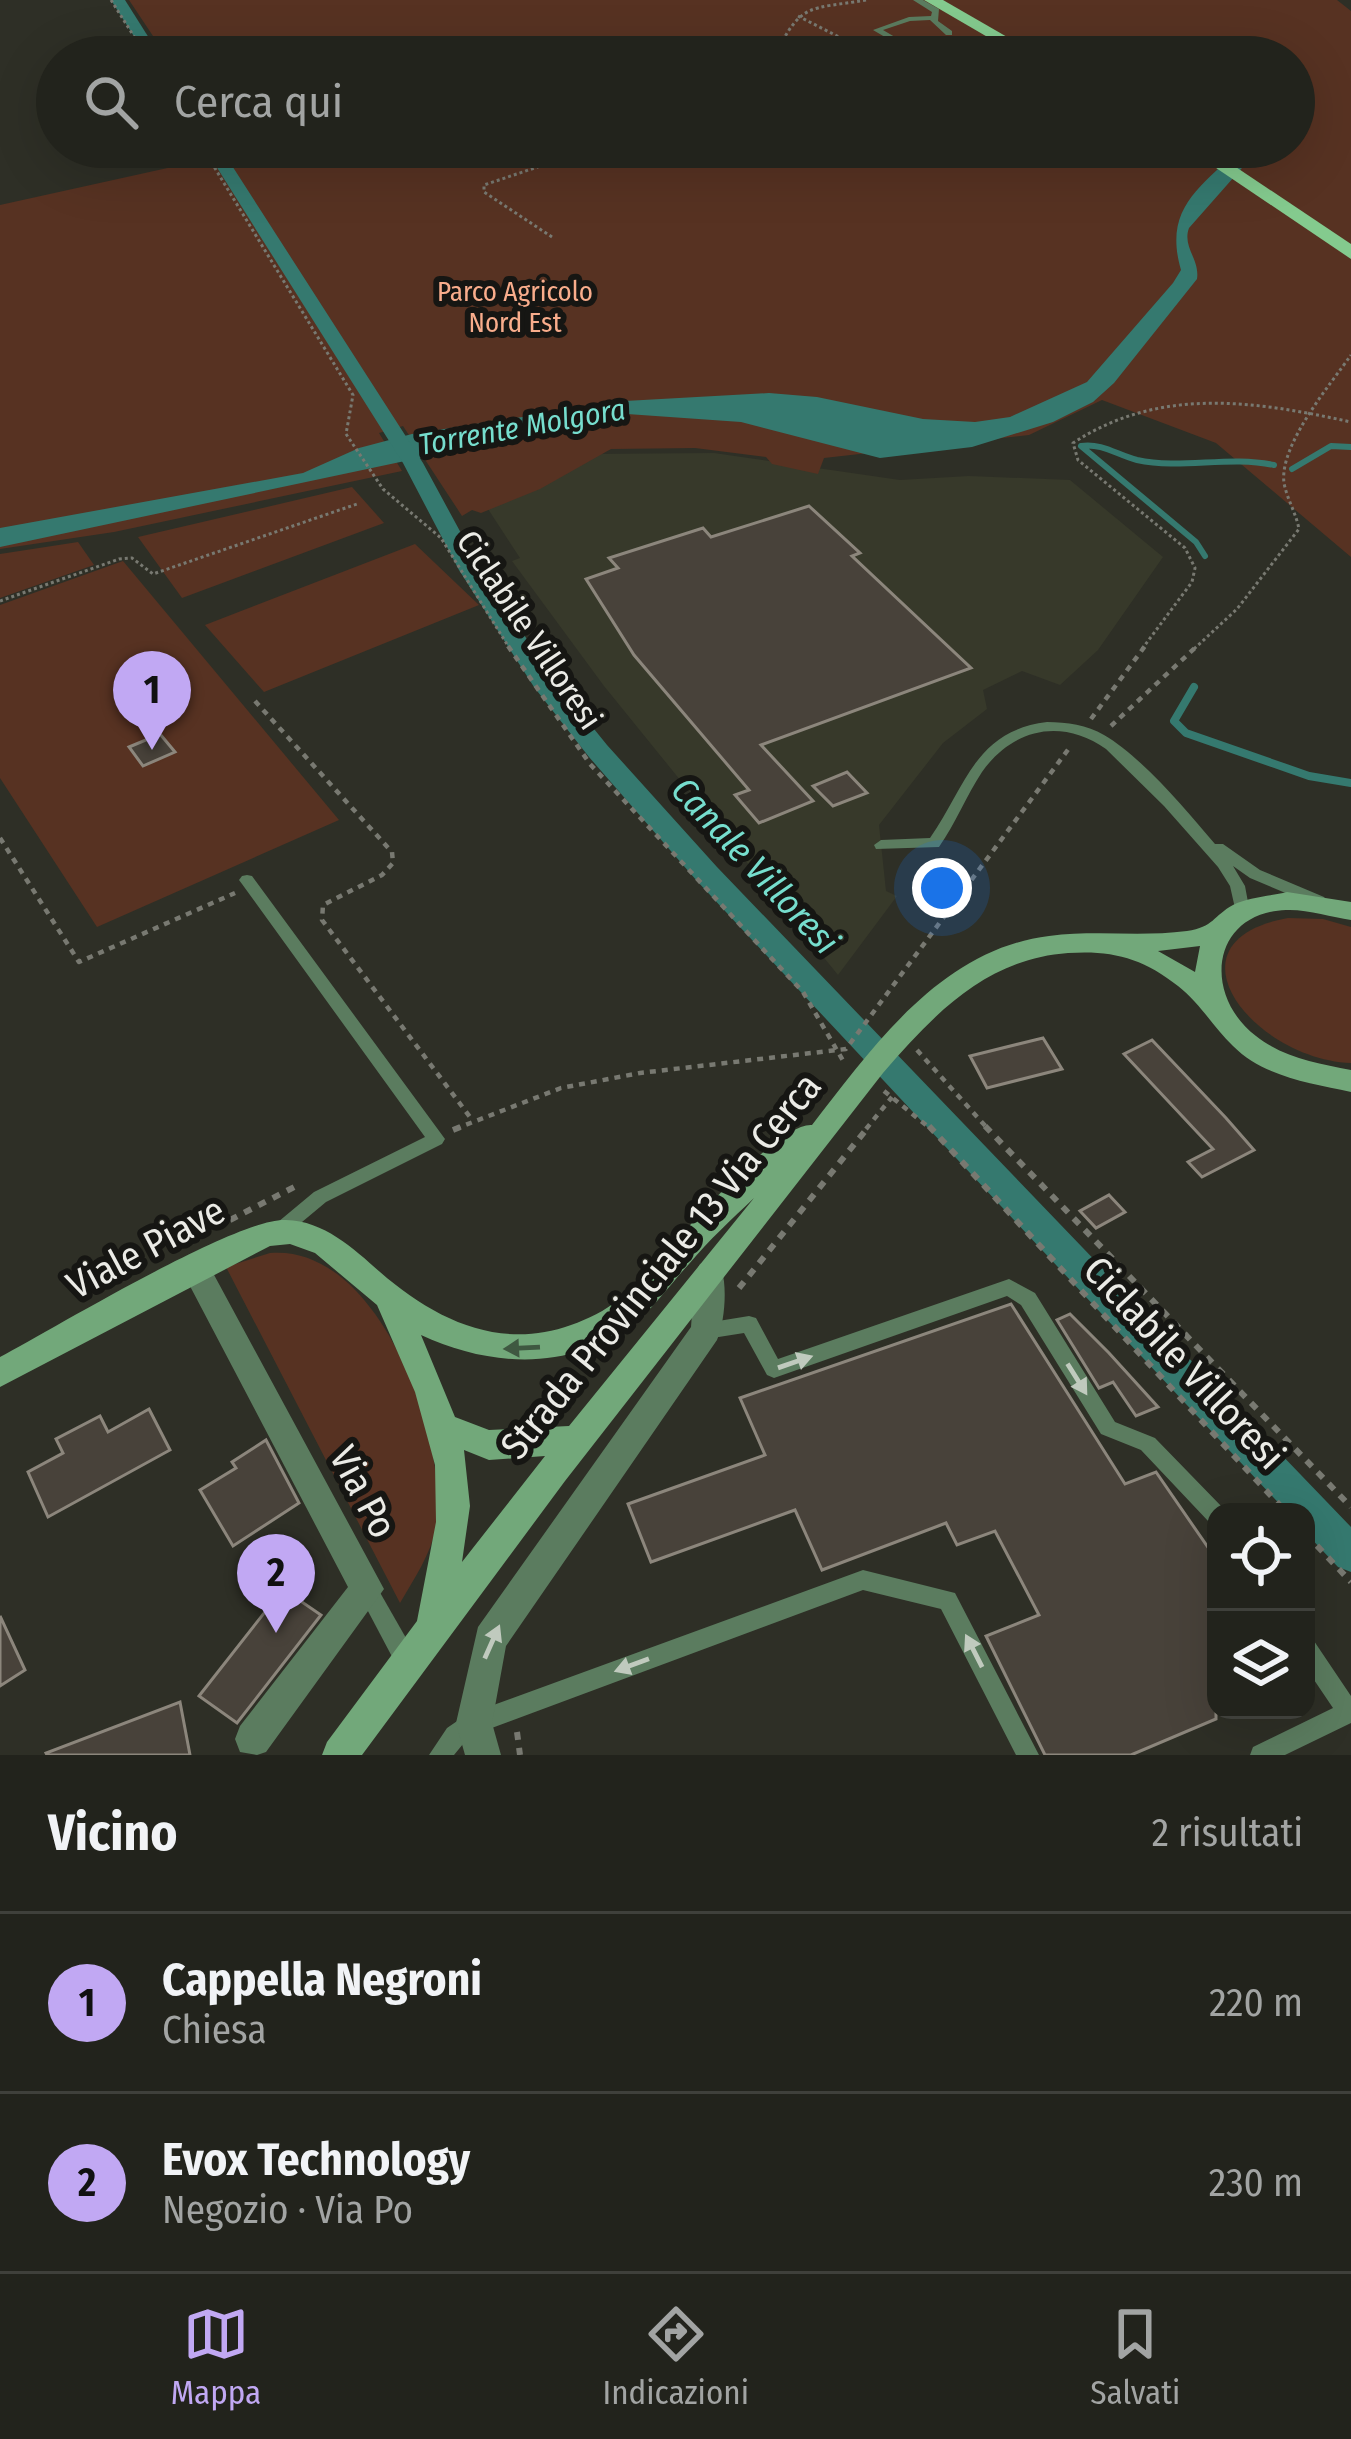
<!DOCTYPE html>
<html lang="it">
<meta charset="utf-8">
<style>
body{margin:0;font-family:"Fira Sans Condensed",sans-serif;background:#2e2f29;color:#f1f3f6}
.controls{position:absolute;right:36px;bottom:36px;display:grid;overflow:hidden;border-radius:24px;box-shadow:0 12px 48px #0002}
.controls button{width:108px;height:108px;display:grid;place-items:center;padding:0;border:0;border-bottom:3px solid #3f403b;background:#22231c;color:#f1f3f6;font:60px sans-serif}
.you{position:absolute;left:942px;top:888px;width:42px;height:42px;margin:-30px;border:9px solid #fff;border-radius:50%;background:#1a73e8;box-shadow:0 0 0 18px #1a73e833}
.badge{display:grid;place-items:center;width:78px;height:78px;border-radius:50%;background:#c1a8f3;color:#111;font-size:39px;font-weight:700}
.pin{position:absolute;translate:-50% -99px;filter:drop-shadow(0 3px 6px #0008)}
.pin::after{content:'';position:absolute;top:63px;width:42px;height:36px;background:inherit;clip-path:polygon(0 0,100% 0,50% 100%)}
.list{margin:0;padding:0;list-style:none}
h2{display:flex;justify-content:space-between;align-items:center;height:156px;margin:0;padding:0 48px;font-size:51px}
h2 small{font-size:39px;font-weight:400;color:#a2a4a3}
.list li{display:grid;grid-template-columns:78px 1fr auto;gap:36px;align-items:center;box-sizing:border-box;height:180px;padding:0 48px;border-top:3px solid #3f403b}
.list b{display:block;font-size:45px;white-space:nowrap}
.list p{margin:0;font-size:39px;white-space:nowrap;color:#a2a4a3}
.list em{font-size:39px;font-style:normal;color:#a2a4a3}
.icon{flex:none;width:66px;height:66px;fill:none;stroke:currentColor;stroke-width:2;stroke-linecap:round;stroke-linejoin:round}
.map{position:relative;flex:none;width:1351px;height:1755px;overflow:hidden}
.search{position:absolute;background:#22231c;box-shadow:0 12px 48px #0002;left:36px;right:36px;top:36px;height:132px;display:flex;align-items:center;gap:30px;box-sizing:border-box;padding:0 42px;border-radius:66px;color:#a2a4a3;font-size:45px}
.sheet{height:516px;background:#22231c}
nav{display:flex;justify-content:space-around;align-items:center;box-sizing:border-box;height:168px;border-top:3px solid #3f403b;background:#22231c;font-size:33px;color:#a2a4a3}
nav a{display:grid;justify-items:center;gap:6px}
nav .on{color:#c1a8f3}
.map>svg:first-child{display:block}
.built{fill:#37392a}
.green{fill:#573222}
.water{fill:#35796f}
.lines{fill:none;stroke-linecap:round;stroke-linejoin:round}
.stream-far1{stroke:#35796f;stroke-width:6}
.stream{stroke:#35796f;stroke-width:8}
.canal{fill:#35796f;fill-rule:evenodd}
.building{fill:#48423a;stroke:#8c867c;stroke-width:3}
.path-far2{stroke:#787971;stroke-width:3;stroke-dasharray:3 3;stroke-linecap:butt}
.path-far1{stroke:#787971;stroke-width:4.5;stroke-dasharray:6 6;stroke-linecap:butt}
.path{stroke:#787971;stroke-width:6;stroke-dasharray:8 8;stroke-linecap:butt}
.lane{fill:#5b7c5f;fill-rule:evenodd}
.street{fill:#5b7c5f;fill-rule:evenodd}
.secondary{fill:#72a87a;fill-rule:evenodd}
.primary{fill:#84ca8e;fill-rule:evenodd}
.oneway{fill:#3f5841}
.oneway2{fill:#c0cabe}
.labels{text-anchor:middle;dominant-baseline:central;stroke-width:12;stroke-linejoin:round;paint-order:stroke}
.far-park-label{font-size:27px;fill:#f9ad8c;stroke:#161613}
.far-water-label{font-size:30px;font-style:italic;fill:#76dece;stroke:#161613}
.street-label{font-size:33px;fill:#ebebe6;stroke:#161613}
.water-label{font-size:36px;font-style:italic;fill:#76dece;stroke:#161613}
.near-street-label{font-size:39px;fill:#ebebe6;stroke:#161613}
</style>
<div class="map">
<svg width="1351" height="1755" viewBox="0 0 1351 1755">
<rect width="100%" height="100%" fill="#2e2f26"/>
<!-- built -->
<path class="built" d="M714,453L900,480L969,476L1070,480L1163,557L1098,650L1060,685L1022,671L983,690L987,709L943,743L879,825L886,891L897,896L838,975L604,686L512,561L520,558L488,509L593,454Z"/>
<!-- green -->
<g class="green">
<path d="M129,0H1337L1351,11V557L1216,443L1102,400L1029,435L824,458L818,474L772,464L766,457L695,448L611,449L540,489L481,513L472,510L462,516L403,426L379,433L402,471L114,532L0,549V205L231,154L227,147H1294V57H167Z"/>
<path d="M352,487L384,523L182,598L138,537Z"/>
<path d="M78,542L94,565L0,598V554Z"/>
<path d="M415,544L479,605L264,692L205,625Z"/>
<path d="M123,561L339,820L97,927L0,778V605Z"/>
<path d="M1288,918L1323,919L1351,927V1063C1253,1059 1159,941 1288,918Z"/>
<path d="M270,1253C379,1243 450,1441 436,1527C431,1554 414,1579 400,1603L226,1267Z"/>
</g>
<!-- water -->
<path class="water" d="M1241,147H1287L1249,160L1189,228C1182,247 1200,259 1197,279L1114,383L1093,402L1053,422L972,447L880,458L741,422L627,414L0,547V528L303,473L359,448L412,434L625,401L769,393L817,397L923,419L975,422L1010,417L1087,382L1173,283L1181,270C1163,208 1200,188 1241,147Z"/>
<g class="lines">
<!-- stream-far1 -->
<g class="stream-far1">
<path d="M1292,469L1331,446L1351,447"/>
<path d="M1205,556L1196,542L1081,446C1103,443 1117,455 1137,460C1182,470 1228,455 1274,465"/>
</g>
<!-- stream -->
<path class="stream" d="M1194,687L1174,721L1186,733L1309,776L1351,783"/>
<!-- canal -->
<g class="canal">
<path d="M111,0H125L161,57H147Z"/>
<path d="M204,147H220L423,463L481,570L552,677L607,745L717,867L1351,1527V1572L1338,1567L1306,1533V1512H1287L697,881L589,757L534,687L459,570L403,463Z"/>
</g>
</g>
<!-- building -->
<g class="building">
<path d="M809,506L860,553L852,556L971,668L761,745L813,801L759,823L735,795L749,790L634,655L586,579L618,568L609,558L703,528L711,537Z"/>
<path d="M160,734L175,752L143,766L129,747Z"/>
<path d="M847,772L867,793L833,806L813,786Z"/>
<path d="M1043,1038L1062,1069L987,1088L970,1056Z"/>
<path d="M1152,1040L1226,1118L1254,1150L1202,1177L1188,1162L1213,1149L1124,1054Z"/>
<path d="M1109,1195L1125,1212L1096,1228L1080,1211Z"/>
<path d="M1011,1304L1125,1484L1156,1472L1216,1559V1719L1131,1755H1045L986,1636L1039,1615L995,1531L957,1545L946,1523L822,1570L795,1510L651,1562L628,1504L765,1455L740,1398Z"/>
<path d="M1070,1314L1109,1353L1158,1407L1136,1416L1113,1382L1099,1388L1057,1320Z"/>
<path d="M149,1409L170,1450L48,1517L28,1472L63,1453L56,1439L100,1416L108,1432Z"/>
<path d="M266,1440L299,1503L233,1546L200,1490L236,1468L232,1462Z"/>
<path d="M283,1589L321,1615L237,1723L199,1696Z"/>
<path d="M0,1616L25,1670L0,1686Z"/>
<path d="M180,1702L190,1755H47L46,1753Z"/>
</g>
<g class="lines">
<!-- path-far2 -->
<g class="path-far2">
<path d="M111,0L147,57"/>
<path d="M798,16L878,57"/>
<path d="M774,57C802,1 808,10 866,0"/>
<path d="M202,147L353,395L346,434L383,489L441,538L510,649"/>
<path d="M552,237L484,192V185L597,147"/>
<path d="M0,601L119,559L132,558L153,574L357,504"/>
<path d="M1142,649L1192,582L1195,568L1185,548L1078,460L1073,443C1160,386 1255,401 1351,422"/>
<path d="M1194,649L1237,609L1299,529C1296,513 1287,499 1284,483C1279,445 1330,385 1351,355"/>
</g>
<!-- path-far1 -->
<g class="path-far1">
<path d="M508,646L590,764L803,992L845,1064"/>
<path d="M255,701L392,852L393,863L382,875L323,905L322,920L473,1121"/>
<path d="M1091,719L1145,646"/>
<path d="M1111,726L1197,646"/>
<path d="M0,838L79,962L235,893"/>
<path d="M917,1050L988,1129"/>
<path d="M884,1091L931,1129"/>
<path d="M455,1129L561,1088L640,1073L846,1049L1070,747"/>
<path d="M866,1129L892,1097"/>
</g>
<!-- path -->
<g class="path">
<path d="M929,1126L1286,1512"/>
<path d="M985,1126L1351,1507"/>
<path d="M453,1130L463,1126"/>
<path d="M230,1220L300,1184"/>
<path d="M739,1288L869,1126"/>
<path d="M1306,1534L1351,1582"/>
<path d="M517,1732L520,1755"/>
</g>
<!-- lane -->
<g class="lane">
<path d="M913,0H923L939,9L938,21L952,31V35H946L930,20L910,21L883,30L929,57H919L873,30L909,17L931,16L932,12Z"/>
<path d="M959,37L1026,50L1030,52L1026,54L962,41L958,39Z"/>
<path d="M1047,722C1067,722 1087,725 1104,735C1142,757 1186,810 1215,844H1223L1260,870L1324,897L1327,901L1324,905H1314L1250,878L1233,866L1245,886L1250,913L1247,917H1237L1230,886L1218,867L1164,806L1106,749C1062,718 1013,728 982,772C966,796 956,823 939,847L876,849L874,845L881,840L930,838C966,787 974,731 1047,722Z"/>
<path d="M247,875L252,876L445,1139L442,1144L326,1202L284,1237L278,1240L272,1237L269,1232L272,1227L314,1192L425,1137L242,884L239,880L242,876Z"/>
<path d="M1009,1279L1035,1293L1115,1422L1155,1438L1223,1508L1225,1512H1216V1525L1209,1522L1141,1450L1101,1434L1021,1305L1007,1296L774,1378L767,1375L744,1333L706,1339L699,1337L697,1331L699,1325L706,1323L749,1316L756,1318L778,1359Z"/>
<path d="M863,1570L955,1593L1039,1755H1016L941,1609L863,1590L481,1732L463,1744L454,1755H429L447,1728L466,1715Z"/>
<path d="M367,1579L374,1582L414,1652L417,1660L414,1668L406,1671L398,1668L360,1596L357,1589L360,1582Z"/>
<path d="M1306,1638L1314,1641L1351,1696V1723L1285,1755H1250L1253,1747L1333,1708L1306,1668Z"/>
</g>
<!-- street -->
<g class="street">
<path d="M196,1256L206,1260L384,1589L266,1752L257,1755L240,1752L235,1739L240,1726L348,1587L181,1269L186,1260Z"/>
<path d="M710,1260L720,1264C728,1284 725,1321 717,1340L506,1646L492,1723L501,1755H465L456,1723L478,1627L691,1327L695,1273L700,1264Z"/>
</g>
<!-- secondary -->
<path class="secondary" d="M1287,892L1351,902V920C1331,917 1307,909 1286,910C1211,913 1202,995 1256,1036C1284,1058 1317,1063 1351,1070V1092C1310,1083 1264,1077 1233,1046C1213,1027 1201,1004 1178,986C1143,958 1112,950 1068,953C986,959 934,1014 883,1073L565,1481L362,1755H322L327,1742L417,1621L436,1522L435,1465L415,1392L377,1305L315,1253L290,1244L270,1246L0,1387V1357C53,1329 238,1217 286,1220C324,1221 353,1248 380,1272C434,1319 499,1351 571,1325C588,1319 605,1311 619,1299C656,1269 771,1122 812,1125C874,1045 942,949 1049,936C1095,930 1141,937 1187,931C1214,927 1213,916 1233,905C1248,897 1271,896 1287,892ZM1200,946L1195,972L1158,951ZM754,1198L569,1426L489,1430L455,1417L421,1335C492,1368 575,1372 639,1319C658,1303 672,1282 689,1264C709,1240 732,1219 754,1198ZM464,1450L489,1460L545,1456L462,1562L470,1506Z"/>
<!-- primary -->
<g class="primary">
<path d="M924,0H943L1042,57H1022Z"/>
<path d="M1185,147H1206L1351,244V259Z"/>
</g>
</g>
<!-- one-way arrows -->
<defs><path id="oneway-solid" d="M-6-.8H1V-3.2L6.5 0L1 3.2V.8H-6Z" transform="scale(3)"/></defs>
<use class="oneway" href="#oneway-solid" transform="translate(522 1348) rotate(177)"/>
<g class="oneway2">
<use href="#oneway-solid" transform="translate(795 1362) rotate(-19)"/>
<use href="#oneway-solid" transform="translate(1077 1379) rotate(58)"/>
<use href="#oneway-solid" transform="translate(492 1642) rotate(-66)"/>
<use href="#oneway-solid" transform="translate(974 1651) rotate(-117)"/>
<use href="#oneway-solid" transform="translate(632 1665) rotate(160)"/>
</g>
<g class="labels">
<!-- far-park labels -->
<g class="far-park-label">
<text x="515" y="292">Parco Agricolo<tspan x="515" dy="31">Nord Est</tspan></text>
</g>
<!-- far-water labels -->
<g class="far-water-label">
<text transform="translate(522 427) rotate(-10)">Torrente Molgora</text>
</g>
<!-- street labels -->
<g class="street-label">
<text transform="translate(529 630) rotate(56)">Ciclabile Villoresi</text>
</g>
<!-- water labels -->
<g class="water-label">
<text transform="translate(755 866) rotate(47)">Canale Villoresi</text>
</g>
<!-- near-street labels -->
<g class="near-street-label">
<text transform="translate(146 1248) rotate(-28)">Viale Piave</text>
<text transform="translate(661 1266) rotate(-51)">Strada Provinciale 13 Via Cerca</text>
<text transform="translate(1184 1363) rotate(47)">Ciclabile Villoresi</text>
<text transform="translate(363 1492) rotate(62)">Via Po</text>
</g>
</g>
</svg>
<div class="controls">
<button><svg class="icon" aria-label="locate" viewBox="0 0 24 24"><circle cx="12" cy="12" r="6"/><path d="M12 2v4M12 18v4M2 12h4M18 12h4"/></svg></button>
<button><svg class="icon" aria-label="layers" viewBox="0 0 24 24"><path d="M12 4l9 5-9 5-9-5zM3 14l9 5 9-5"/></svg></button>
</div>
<div class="you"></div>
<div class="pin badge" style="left:152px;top:750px">1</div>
<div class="pin badge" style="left:276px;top:1633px">2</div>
<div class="search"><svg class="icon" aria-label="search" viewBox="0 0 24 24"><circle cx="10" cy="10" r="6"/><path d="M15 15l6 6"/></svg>Cerca qui</div>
</div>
<section class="sheet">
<h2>Vicino<small>2 risultati</small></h2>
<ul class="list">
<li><span class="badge">1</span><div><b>Cappella Negroni</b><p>Chiesa</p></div><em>220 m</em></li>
<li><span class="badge">2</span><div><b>Evox Technology</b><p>Negozio · Via Po</p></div><em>230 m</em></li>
</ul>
</section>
<nav>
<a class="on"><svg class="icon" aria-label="map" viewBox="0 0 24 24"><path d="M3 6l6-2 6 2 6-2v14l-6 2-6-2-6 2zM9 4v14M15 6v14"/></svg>Mappa</a>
<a><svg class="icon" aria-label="directions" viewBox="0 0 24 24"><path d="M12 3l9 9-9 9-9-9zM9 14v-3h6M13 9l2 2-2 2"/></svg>Indicazioni</a>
<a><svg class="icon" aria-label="saved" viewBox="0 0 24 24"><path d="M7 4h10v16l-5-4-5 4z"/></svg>Salvati</a>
</nav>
